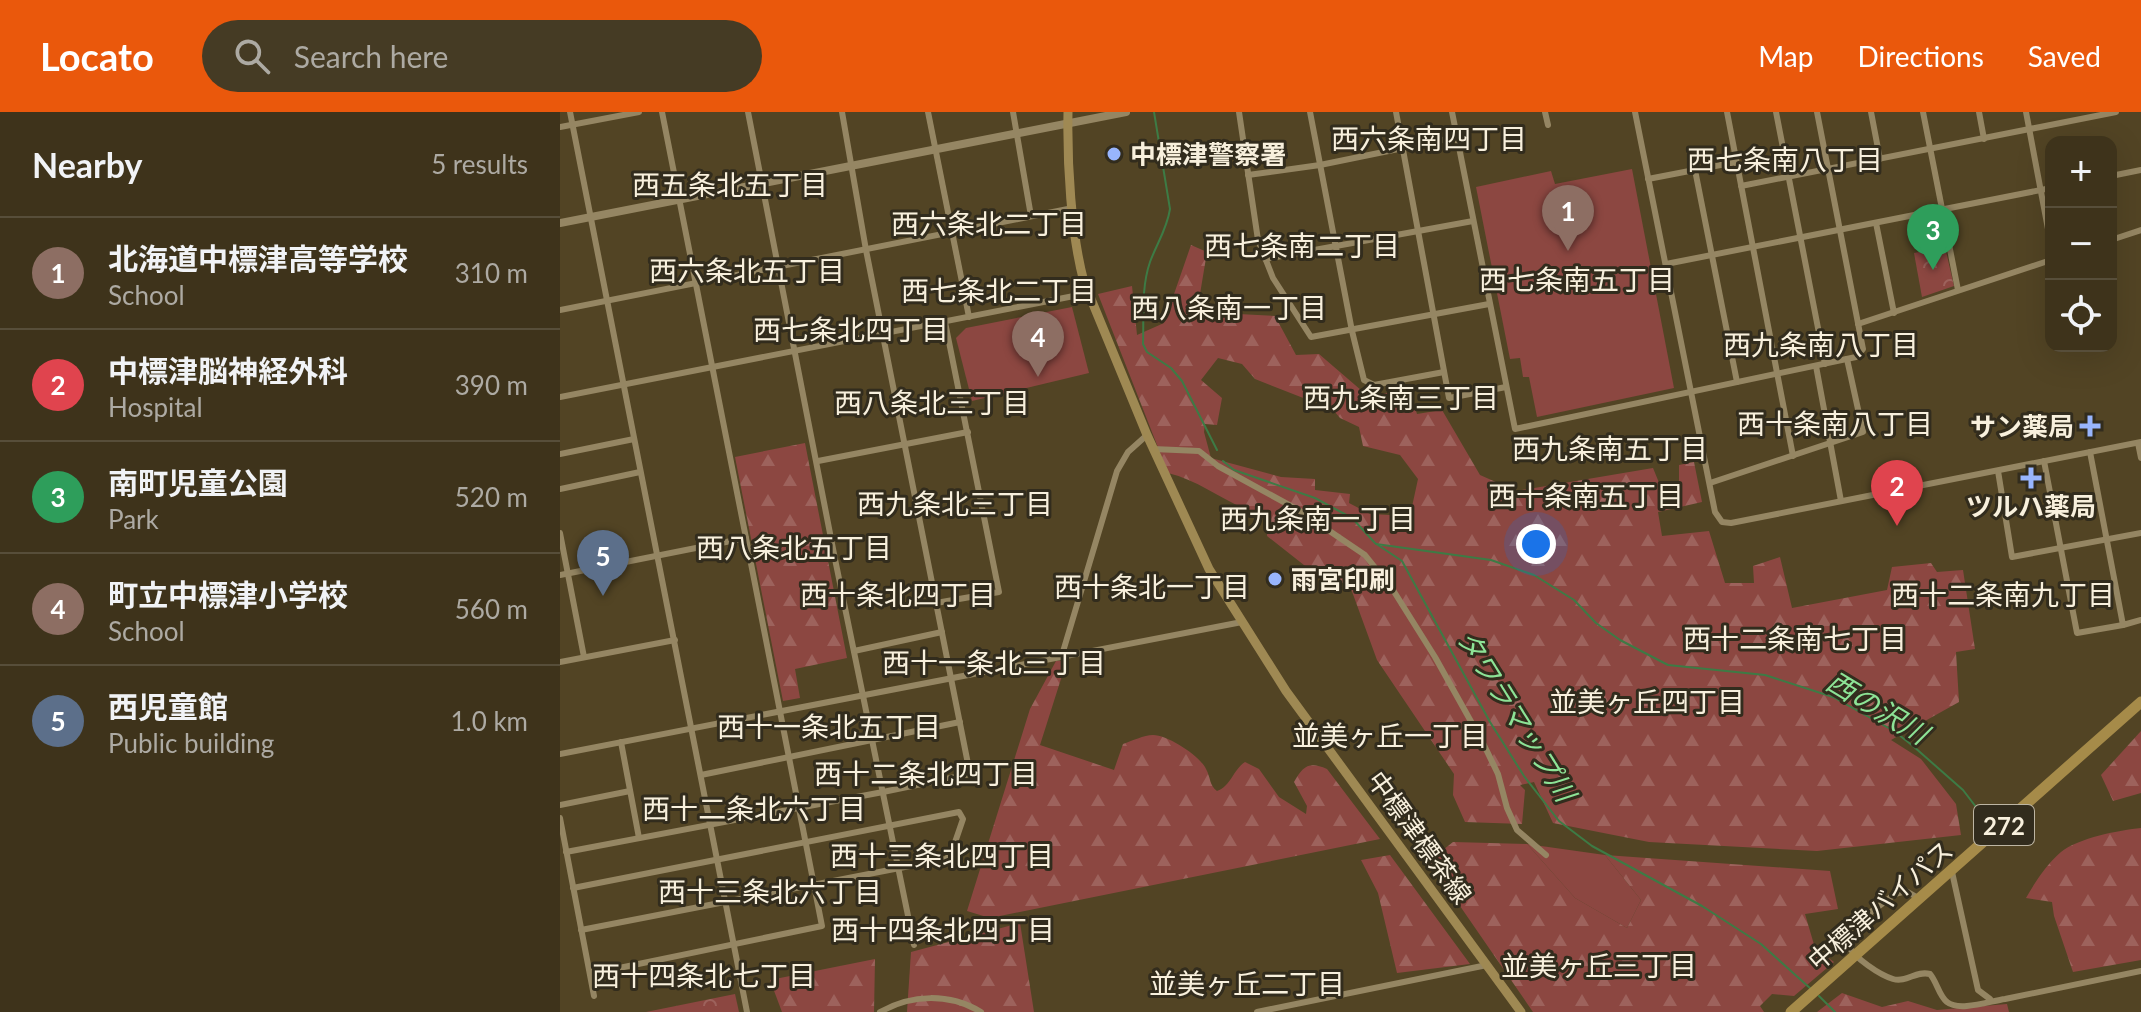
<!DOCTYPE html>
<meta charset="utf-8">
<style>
body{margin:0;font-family:Lato,"Noto Sans JP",sans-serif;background:#453b24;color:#f1f3f6}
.controls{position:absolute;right:24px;top:24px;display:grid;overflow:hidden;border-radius:16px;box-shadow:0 8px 32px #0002}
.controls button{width:72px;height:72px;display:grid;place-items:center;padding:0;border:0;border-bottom:2px solid #574e3a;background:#3e331b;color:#f1f3f6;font:40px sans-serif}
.you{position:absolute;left:976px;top:432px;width:28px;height:28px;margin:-20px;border:6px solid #fff;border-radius:50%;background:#1a73e8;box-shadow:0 0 0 12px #1a73e833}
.badge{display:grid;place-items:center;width:52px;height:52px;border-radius:50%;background:#ea580c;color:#fff;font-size:26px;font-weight:700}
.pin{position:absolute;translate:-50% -66px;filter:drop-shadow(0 2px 4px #0008)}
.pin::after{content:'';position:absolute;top:42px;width:28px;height:24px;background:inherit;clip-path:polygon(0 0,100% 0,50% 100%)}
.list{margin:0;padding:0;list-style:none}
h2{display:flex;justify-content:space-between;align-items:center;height:104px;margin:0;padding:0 32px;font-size:34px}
h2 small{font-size:26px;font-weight:400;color:#adaaa3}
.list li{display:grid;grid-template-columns:52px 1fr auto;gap:24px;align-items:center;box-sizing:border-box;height:112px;padding:0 32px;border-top:2px solid #574e3a}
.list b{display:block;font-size:30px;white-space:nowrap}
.list p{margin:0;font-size:26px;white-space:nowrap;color:#adaaa3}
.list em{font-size:26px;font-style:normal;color:#adaaa3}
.icon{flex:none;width:44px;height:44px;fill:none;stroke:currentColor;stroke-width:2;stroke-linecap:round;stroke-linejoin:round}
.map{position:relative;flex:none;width:1581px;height:900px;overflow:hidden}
header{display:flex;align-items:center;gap:48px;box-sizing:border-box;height:112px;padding:0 40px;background:#ea580c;color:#fff}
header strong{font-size:38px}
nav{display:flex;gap:44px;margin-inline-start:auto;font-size:28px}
.search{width:560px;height:72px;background:#453b24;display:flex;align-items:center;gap:20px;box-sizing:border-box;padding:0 28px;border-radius:44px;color:#adaaa3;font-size:30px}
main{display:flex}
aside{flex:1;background:#3e331b}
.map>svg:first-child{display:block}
.green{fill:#8c4741}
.forest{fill:url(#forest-firs);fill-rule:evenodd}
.park{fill:url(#park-crowns)}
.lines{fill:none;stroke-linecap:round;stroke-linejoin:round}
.stream{stroke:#3d7b45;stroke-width:2}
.street{stroke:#958663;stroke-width:6}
.secondary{stroke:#958663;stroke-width:8}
.primary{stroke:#9f8953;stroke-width:9}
.highway{stroke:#a68b49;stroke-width:11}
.poi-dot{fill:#98b5fd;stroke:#322c1d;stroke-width:3}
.labels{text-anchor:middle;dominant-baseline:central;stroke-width:6;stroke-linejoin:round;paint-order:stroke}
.shield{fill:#322c1d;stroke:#bdb5a3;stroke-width:2}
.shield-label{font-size:24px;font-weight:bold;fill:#f8f0dd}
.poi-label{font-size:26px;font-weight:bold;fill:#f8f0dd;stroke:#322c1d;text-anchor:start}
.street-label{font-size:26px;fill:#f8f0dd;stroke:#322c1d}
.neighbourhood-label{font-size:28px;fill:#f8f0dd;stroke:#322c1d}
.water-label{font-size:28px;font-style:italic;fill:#8de396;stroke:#322c1d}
</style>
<header>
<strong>Locato</strong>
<div class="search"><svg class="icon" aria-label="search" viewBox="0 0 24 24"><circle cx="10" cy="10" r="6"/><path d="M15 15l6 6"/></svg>Search here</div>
<nav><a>Map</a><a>Directions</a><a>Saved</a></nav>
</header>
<main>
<aside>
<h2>Nearby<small>5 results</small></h2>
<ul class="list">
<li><span class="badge" style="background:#8d6e63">1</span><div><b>北海道中標津高等学校</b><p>School</p></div><em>310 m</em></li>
<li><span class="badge" style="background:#e0444e">2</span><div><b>中標津脳神経外科</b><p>Hospital</p></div><em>390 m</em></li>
<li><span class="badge" style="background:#2e9e5b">3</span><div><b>南町児童公園</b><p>Park</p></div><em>520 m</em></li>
<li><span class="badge" style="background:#8d6e63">4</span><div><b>町立中標津小学校</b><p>School</p></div><em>560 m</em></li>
<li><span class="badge" style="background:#5c6f8a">5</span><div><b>西児童館</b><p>Public building</p></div><em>1.0 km</em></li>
</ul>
</aside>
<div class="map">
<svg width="1581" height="900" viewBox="0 0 1581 900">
<defs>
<pattern id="forest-firs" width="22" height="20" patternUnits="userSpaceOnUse" patternTransform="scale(2)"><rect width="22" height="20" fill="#8c4741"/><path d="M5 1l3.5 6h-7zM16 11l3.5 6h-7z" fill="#9d625c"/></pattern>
<pattern id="park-crowns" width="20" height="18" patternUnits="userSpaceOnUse" patternTransform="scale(2)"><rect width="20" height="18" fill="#8c4741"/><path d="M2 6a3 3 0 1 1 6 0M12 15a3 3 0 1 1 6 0" fill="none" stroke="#9d625c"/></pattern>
</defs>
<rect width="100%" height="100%" fill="#524424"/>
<!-- green -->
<g class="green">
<path d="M1072,57L1114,276L977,305L969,265H963L960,246L950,247L916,75L991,59L995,72Z"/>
<path d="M512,195L529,261L412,289L396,226L406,216Z"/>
<path d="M967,732L1045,743L1081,788L1067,816L1015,786Z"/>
</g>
<!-- forest -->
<g class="forest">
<path d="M631,133L647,140L640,182L659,201L715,204L736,243L759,242L809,285L849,276L857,302L882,298L920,363L956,379L1093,356L1102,378L1119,374V353L1134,350L1142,390L1098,400L1102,424L1149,419L1165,471H1194L1193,454L1220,445L1232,496L1327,478L1332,455L1371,451L1377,460L1403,458L1415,537L1396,540L1399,590L1331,628L1361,647L1396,692L1401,723L1257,739L1089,730L993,711L974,670L960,673L965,678L962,712L905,710L893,683L894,662L817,548L790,474L749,457L707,424L708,408C700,402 693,401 685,397C658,385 637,368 608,361L538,182L572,174L577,223L604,211ZM658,246L682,252L695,267L751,289L764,287L780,306L799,315L803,334L840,343L858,367L850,404L810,402L789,391L790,382L755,378V367L721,365L651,346L644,320L645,312L657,313L662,286L641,268Z"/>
<path d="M245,331L287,546L235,557L240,586L223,589L175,345Z"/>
<path d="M507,548L480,633L554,658L563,632C572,629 584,623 593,623C608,623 640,644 646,657C651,666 649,673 657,679C671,674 673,658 685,650L699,657L719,685L746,702L747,694L734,670C743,654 749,649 767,657L820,727L430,806L407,799L470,597L496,549Z"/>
<path d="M1581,619V681L1553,689L1541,663Z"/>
<path d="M1581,716V848L1513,860L1494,804L1492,790L1466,786C1475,770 1487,752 1501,740C1518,726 1560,718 1581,716Z"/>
<path d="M893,730L967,732L1015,786L1067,816L1081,788L1045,743L1270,759L1278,797L1245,802L1255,836L1274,850L1234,884L1212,882L1200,894L1204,900H973L869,749Z"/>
<path d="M830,743L910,852L837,861L818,781L801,748Z"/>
<path d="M460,811L474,900H347L351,840Z"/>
<path d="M315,847L314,900H222L210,868Z"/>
<path d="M1282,881L1322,895L1348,889L1377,898L1447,892L1449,900H1257Z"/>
</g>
<!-- park -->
<g class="park">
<path d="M1385,135L1394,174L1362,185L1354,141Z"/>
<path d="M175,882L179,900H86Z"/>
</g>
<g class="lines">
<!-- stream -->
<g class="stream">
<path d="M594,0L610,97C607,117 597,131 590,150C581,176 584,205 583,232L587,240L611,256L622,269L657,338"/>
<path d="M663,349L674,358L755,386L792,406L815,431L842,449L930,610L964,664L999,709L1032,734L1142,794L1201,832L1251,877"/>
<path d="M816,432L931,448L974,463L1014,488L1036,511L1060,528L1108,553L1205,563L1273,585L1334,619L1353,634L1403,678L1426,708"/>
<path d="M1259,884L1275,900"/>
</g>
<!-- street -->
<g class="street">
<path d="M10,0L187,900"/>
<path d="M188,0L275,447L354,833"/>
<path d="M368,0L409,205"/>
<path d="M453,0L471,104"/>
<path d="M679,0L698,128L713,166L751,225L929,192"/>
<path d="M750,0L792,219L804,268L814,273L884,260"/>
<path d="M836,0L889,286L946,275"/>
<path d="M892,0L955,317L1296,245L1303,237L1257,0"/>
<path d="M985,0L988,13"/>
<path d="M1075,0L1155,400L1162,410L1171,411L1581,330"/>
<path d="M1167,0L1233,344"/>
<path d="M1216,0L1265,252"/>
<path d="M1311,0L1320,47"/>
<path d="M1363,0L1398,178"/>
<path d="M1419,0L1424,27"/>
<path d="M1466,0L1491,133"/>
<path d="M0,15L79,0"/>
<path d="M1135,58L1177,270"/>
<path d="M688,63L760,53L897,25"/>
<path d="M1551,64L1581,58"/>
<path d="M1088,67L1176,50"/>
<path d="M1181,74L1556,0"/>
<path d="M1316,111L1334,201"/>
<path d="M1551,128L1581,118"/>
<path d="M705,147L913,109"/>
<path d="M1106,152L1491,76"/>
<path d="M0,198L513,96"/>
<path d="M1298,212L1491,148"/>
<path d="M1256,254L1281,389"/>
<path d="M0,285L529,181"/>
<path d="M1578,331L1581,346"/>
<path d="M593,337L639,339L658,354L740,399L805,443L833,478L875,545L923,631L938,662L947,696L957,718L986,743"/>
<path d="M1530,340L1563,513L1581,508"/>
<path d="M0,342L74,327"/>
<path d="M258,349L408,320"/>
<path d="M1484,349L1517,521L1563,513"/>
<path d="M1438,359L1452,445L1581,421"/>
<path d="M1150,371L1303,320L1287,247"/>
<path d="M0,377L80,360"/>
<path d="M0,421L24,545"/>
<path d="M0,463L186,426L102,0"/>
<path d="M376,491L439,480L385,210"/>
<path d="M294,539L382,520"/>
<path d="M502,543L557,359L568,340L587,323"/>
<path d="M0,550L115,528"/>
<path d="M61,630L79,726"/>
<path d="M0,642L682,510"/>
<path d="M141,663L400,610"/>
<path d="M0,693L70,679"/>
<path d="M0,706L34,884"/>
<path d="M6,740L323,680L410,662L306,138L282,0"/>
<path d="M1392,760L1418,878L1430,887"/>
<path d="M13,776L399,700L403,707L391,742L386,747L21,818"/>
<path d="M1360,787L1346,779L1335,782L1291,815C1288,820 1285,826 1288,833C1294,846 1320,863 1333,867C1347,871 1356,858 1370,862C1377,870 1379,884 1387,890C1399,900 1430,889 1445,887L1581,859"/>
<path d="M30,862L262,814L186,426"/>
<path d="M320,900C352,882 389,881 421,900"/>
<path d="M697,900L927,853"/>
</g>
<!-- secondary -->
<path class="secondary" d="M0,111L566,0"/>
<!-- primary -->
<path class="primary" d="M508,0C507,51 511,122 524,170L587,323L649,457L726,579L961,900"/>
<!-- highway -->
<path class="highway" d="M1231,900L1581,590"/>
</g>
<!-- markers -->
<g class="poi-dot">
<circle cx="554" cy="42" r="8"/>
<path d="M1526 302h8v8h8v8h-8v8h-8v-8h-8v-8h8z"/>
<path d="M1467 354h8v8h8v8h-8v8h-8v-8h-8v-8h8z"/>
<circle cx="715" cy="467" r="8"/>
</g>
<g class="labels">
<!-- shield labels -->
<rect class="shield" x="1414" y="693" width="60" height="40" rx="6"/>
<g class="shield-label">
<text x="1444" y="713">272</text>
</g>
<!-- poi labels -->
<g class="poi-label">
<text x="570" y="42">中標津警察署</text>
<text x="1514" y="314" text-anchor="end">サン薬局</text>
<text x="1471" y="394" text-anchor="middle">ツルハ薬局</text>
<text x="731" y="467">雨宮印刷</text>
</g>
<!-- street labels -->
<g class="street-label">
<text transform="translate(860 725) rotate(54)">中標津標茶線</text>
<text transform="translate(1320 793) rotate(-41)">中標津バイパス</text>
</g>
<!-- neighbourhood labels -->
<g class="neighbourhood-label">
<text x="869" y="26">西六条南四丁目</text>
<text x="1225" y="47">西七条南八丁目</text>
<text x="170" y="72">西五条北五丁目</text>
<text x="429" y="111">西六条北二丁目</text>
<text x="742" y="133">西七条南二丁目</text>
<text x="187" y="158">西六条北五丁目</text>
<text x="1017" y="167">西七条南五丁目</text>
<text x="439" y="178">西七条北二丁目</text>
<text x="669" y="195">西八条南一丁目</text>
<text x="291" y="217">西七条北四丁目</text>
<text x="1261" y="232">西九条南八丁目</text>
<text x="841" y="285">西九条南三丁目</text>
<text x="372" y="290">西八条北三丁目</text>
<text x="1275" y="311">西十条南八丁目</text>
<text x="1050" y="336">西九条南五丁目</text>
<text x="1026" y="383">西十条南五丁目</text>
<text x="395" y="391">西九条北三丁目</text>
<text x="758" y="406">西九条南一丁目</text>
<text x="234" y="435">西八条北五丁目</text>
<text x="592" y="474">西十条北一丁目</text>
<text x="338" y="482">西十条北四丁目</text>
<text x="1443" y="482">西十二条南九丁目</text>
<text x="1235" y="526">西十二条南七丁目</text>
<text x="434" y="550">西十一条北三丁目</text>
<text x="1087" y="589">並美ヶ丘四丁目</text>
<text x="269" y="614">西十一条北五丁目</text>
<text x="830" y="623">並美ヶ丘一丁目</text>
<text x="366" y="661">西十二条北四丁目</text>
<text x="194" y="696">西十二条北六丁目</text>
<text x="382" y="743">西十三条北四丁目</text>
<text x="210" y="779">西十三条北六丁目</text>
<text x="383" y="817">西十四条北四丁目</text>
<text x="1039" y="853">並美ヶ丘三丁目</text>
<text x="144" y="863">西十四条北七丁目</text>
<text x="687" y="871">並美ヶ丘二丁目</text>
</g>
<!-- water labels -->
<g class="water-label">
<text transform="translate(1318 595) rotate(31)">西の沢川</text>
<text transform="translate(957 603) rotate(58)">タワラマップ川</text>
</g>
</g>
</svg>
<div class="controls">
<button>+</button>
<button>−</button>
<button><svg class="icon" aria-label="locate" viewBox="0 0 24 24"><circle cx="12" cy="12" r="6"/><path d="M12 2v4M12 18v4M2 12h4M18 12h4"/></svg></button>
</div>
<div class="you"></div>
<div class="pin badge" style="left:1008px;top:139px;background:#8d6e63">1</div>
<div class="pin badge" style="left:1337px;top:414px;background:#e0444e">2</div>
<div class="pin badge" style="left:1373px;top:158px;background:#2e9e5b">3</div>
<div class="pin badge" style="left:478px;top:265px;background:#8d6e63">4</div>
<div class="pin badge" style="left:43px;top:484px;background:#5c6f8a">5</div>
</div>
</main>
